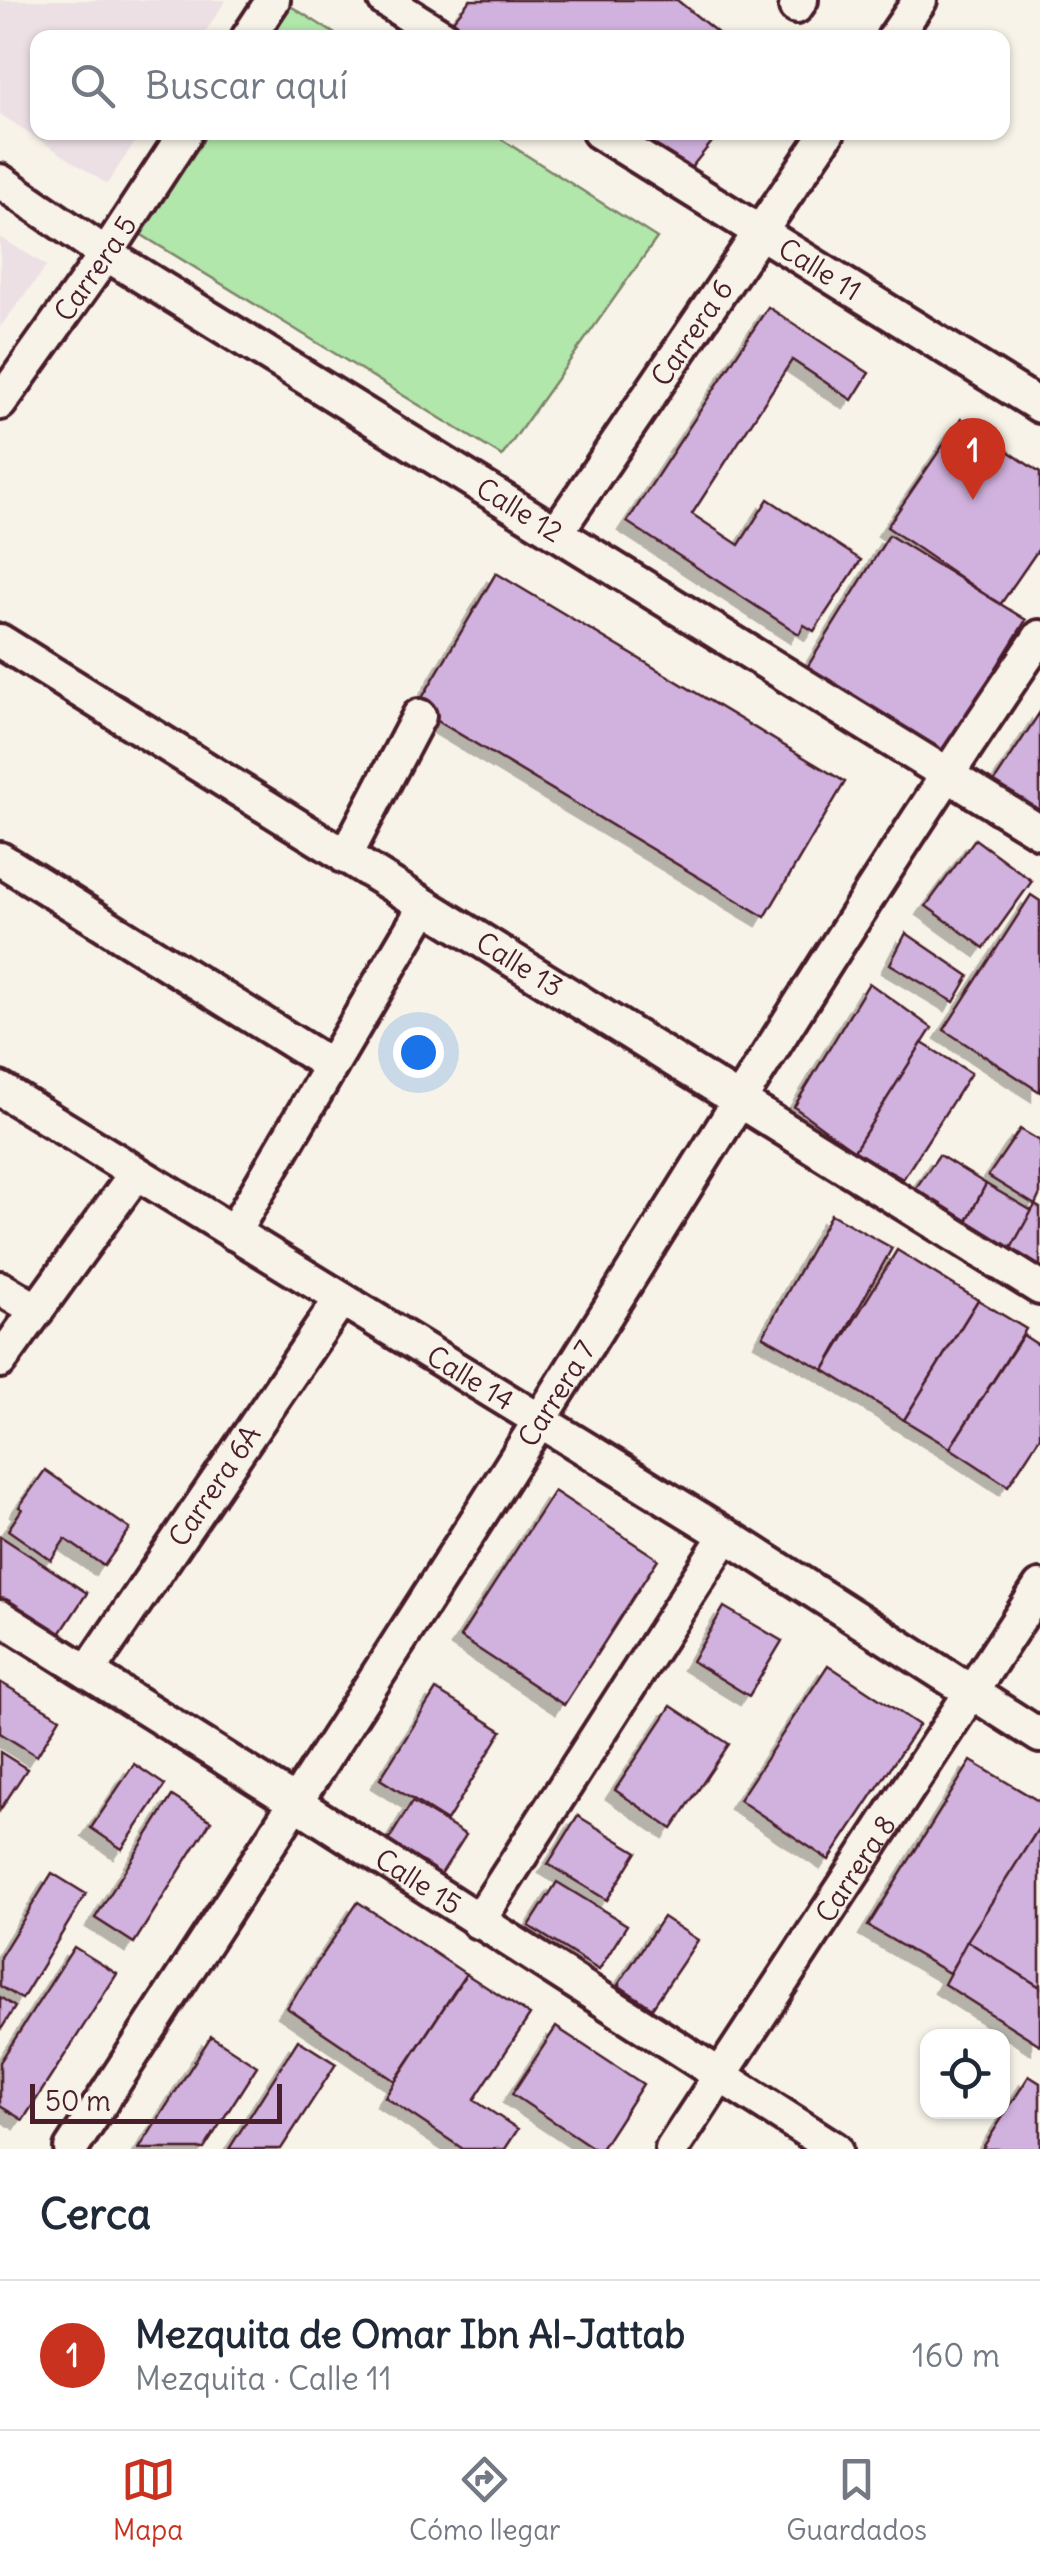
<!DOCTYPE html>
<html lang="es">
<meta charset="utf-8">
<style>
body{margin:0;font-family:Delius,sans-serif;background:#f6f6f7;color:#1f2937}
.controls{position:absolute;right:30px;bottom:30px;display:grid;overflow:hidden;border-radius:20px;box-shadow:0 2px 8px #0004}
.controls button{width:90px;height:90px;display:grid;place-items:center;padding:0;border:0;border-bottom:2px solid #e0e1e3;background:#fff;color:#1f2937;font:50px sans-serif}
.scale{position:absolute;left:30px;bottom:25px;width:252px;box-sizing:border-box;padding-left:10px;border:5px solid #4a1f2b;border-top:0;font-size:28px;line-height:35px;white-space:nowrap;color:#4a1f2b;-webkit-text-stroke:8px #f7f3e8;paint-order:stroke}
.you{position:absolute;left:418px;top:1052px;width:35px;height:35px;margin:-25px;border:8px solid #fff;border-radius:50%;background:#1a73e8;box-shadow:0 0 0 15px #1a73e833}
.badge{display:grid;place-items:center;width:65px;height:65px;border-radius:50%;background:#c8321e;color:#fff;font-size:32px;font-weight:700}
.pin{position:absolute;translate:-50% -82px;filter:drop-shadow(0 2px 5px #0008)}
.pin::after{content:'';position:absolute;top:52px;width:35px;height:30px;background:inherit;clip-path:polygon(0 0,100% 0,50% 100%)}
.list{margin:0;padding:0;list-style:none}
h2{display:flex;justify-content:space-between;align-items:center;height:130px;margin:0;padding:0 40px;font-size:42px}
h2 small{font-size:32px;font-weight:400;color:#747a83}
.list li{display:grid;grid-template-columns:65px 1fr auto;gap:30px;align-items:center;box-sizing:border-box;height:150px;padding:0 40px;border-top:2px solid #e0e1e3}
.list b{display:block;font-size:38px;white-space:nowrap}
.list p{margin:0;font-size:32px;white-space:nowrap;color:#747a83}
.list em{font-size:32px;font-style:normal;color:#747a83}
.icon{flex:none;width:55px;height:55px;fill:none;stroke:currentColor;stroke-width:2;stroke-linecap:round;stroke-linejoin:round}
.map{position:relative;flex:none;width:1040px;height:2149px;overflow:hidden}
.search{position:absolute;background:#fff;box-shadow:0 2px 8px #0004;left:30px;right:30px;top:30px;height:110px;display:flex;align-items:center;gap:25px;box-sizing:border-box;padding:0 35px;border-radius:20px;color:#747a83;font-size:38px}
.sheet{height:280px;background:#fff}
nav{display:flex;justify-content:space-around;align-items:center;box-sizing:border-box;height:140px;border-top:2px solid #e0e1e3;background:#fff;font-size:28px;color:#747a83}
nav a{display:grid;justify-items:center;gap:5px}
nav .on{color:#c8321e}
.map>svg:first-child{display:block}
.built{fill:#ece0e5}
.green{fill:#b1e7aa;stroke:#7e836a;stroke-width:2.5}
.building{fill:#d1b2de;stroke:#4a1f2b;stroke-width:2.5;filter:url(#shadow)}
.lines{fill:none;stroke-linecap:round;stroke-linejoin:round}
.street-casing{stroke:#4a1f2b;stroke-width:40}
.street{stroke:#f7f3e8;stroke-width:32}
.labels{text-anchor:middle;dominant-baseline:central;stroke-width:8;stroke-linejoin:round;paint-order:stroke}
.street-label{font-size:28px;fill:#4a1f2b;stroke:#f7f3e8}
</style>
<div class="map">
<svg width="1040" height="2149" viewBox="0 0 1040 2149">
<defs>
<filter id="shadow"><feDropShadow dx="-9" dy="9" stdDeviation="0" flood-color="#0004"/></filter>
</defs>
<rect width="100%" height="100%" fill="#f7f3e8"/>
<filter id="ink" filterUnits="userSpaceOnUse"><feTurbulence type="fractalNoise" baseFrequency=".01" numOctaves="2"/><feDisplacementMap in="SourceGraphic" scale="20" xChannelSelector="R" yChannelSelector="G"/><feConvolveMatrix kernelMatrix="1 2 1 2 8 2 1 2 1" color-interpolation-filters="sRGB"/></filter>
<g filter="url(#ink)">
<!-- built -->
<g class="built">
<path d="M0,0H226L202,37L38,38V132L141,133L107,184L0,114Z"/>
<path d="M0,237L47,266L0,327Z"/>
</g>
<!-- green -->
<g class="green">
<path d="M281,0L340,37L251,38Z"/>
<path d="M490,132L657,238L502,456L132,229L192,133Z"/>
</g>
<!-- building -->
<g class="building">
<path d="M470,0H677L724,38H472L451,23Z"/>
<path d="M603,132H720L677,185Z"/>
<path d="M768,307L869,373L852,400L792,360L692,514L739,545L768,499L861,560L814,631L804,625L799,634L627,522Z"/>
<path d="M961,419L1040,473V547L1000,605L887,527Z"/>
<path d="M889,535L1026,620L942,755L806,669Z"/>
<path d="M496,573L845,782L765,917L416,708Z"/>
<path d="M1040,712V812L994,782Z"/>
<path d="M975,839L1032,881L984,948L926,906Z"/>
<path d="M1031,895L1040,901V1092L944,1030Z"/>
<path d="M906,933L969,976L954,1002L890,964Z"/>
<path d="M869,983L932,1028L854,1151L794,1107Z"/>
<path d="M922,1043L971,1073L903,1179L854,1151Z"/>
<path d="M1020,1129L1040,1141V1194L1035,1205L988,1176Z"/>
<path d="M939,1155L986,1184L966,1223L913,1192Z"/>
<path d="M986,1184L1032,1211L1009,1252L966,1223Z"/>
<path d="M1035,1205L1040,1208V1271L1009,1252Z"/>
<path d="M831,1214L892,1248L824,1370L763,1336Z"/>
<path d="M897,1250L978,1300L904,1420L824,1370Z"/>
<path d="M978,1300L1026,1329L950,1448L904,1420Z"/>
<path d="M1023,1335L1040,1346V1437L1008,1486L950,1448Z"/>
<path d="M45,1470L130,1529L104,1566L65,1539L51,1560L8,1530L22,1509L19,1507Z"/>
<path d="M554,1491L658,1559L564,1705L460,1637Z"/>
<path d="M0,1536L87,1593L58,1637L0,1599Z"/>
<path d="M724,1607L782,1641L749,1696L692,1661Z"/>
<path d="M828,1665L919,1725L829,1860L739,1800Z"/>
<path d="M0,1682L60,1718L37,1756L0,1733Z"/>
<path d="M436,1690L502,1731L447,1821L380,1779Z"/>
<path d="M671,1706L729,1744L672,1829L615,1790Z"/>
<path d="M0,1752L27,1769L0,1810Z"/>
<path d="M971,1761L1040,1802V1826L949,1973L868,1926Z"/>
<path d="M134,1764L165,1785L122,1849L91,1828Z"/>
<path d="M172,1796L211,1821L134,1943L95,1918Z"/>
<path d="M412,1802L466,1835L441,1874L388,1841Z"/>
<path d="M578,1816L637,1852L607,1900L548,1864Z"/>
<path d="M1040,1826V1987L967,1941Z"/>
<path d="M52,1873L86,1894L22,1999L0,1986V1957Z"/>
<path d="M557,1882L627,1925L599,1970L529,1926Z"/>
<path d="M358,1902L466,1974L395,2081L287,2008Z"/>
<path d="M663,1917L698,1940L652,2008L618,1985Z"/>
<path d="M967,1941L1040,1987V2045L944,1984Z"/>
<path d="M74,1947L117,1974L23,2120L0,2106V2062Z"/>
<path d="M466,1974L530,2015L474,2100L518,2129L505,2149H463L385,2097Z"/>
<path d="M0,1997L15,2007L0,2031Z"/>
<path d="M556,2027L643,2084L601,2149H595L512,2094Z"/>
<path d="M211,2036L257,2066L204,2149H139Z"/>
<path d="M298,2040L336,2064L281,2149H229Z"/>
<path d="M1029,2076L1040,2083V2149H982Z"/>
</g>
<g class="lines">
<!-- street casing -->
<g class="street-casing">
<g id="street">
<path d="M385,0L445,38"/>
<path d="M796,7L801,0"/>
<path d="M248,38L273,0"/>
<path d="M894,38L920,0"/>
<path id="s1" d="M599,132L1040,406"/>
<path id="s2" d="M0,181L106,254L1040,832"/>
<path id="s3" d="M0,403L106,254L186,132"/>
<path id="s4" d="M556,533L828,132"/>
<path id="s5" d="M0,641L1040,1288"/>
<path d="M345,857L419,716"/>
<path d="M0,859L331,1066"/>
<path id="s6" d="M0,1089L726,1535L1040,1736"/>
<path d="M233,1233L425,906"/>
<path d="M0,1288L37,1310"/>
<path d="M0,1361L136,1173"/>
<path id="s7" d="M0,1617L296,1803L835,2149"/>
<path id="s8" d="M88,1672L341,1299"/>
<path d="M478,1922L726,1535"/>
<path id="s9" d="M71,2149C228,1907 386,1665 540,1420C705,1158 865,892 1040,637"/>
<path id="s10" d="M672,2149L1040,1587"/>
</g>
</g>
<!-- street -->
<use href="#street" class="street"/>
</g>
</g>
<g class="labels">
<!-- street labels -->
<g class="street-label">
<text stroke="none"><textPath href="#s3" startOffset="165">Carrera 5</textPath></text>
<text stroke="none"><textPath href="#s1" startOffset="260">Calle 11</textPath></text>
<text stroke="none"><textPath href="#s4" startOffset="242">Carrera 6</textPath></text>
<text stroke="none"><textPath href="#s2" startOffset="615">Calle 12</textPath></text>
<text stroke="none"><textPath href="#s5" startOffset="612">Calle 13</textPath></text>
<text stroke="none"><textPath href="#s6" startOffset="552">Calle 14</textPath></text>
<text stroke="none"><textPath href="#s9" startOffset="898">Carrera 7</textPath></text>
<text stroke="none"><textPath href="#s8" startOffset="225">Carrera 6A</textPath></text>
<text stroke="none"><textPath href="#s10" startOffset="335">Carrera 8</textPath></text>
<text stroke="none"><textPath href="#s7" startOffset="495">Calle 15</textPath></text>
</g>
</g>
</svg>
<div class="controls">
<button><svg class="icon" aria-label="locate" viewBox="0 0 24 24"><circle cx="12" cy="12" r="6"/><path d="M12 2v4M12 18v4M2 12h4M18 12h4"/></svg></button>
</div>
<div class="scale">50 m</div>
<div class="you"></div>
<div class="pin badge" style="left:973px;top:500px">1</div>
<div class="search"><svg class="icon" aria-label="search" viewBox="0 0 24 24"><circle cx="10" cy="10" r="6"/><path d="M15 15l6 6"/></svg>Buscar aquí</div>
</div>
<section class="sheet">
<h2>Cerca<small></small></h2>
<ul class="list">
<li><span class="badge">1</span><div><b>Mezquita de Omar Ibn Al-Jattab</b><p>Mezquita · Calle 11</p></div><em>160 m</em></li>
</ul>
</section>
<nav>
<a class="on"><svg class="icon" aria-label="map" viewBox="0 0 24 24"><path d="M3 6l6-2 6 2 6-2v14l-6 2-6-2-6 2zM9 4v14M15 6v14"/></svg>Mapa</a>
<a><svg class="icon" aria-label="directions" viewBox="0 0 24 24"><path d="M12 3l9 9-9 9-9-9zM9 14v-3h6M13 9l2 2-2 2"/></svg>Cómo llegar</a>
<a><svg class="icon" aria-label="saved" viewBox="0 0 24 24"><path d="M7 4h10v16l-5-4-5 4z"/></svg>Guardados</a>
</nav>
